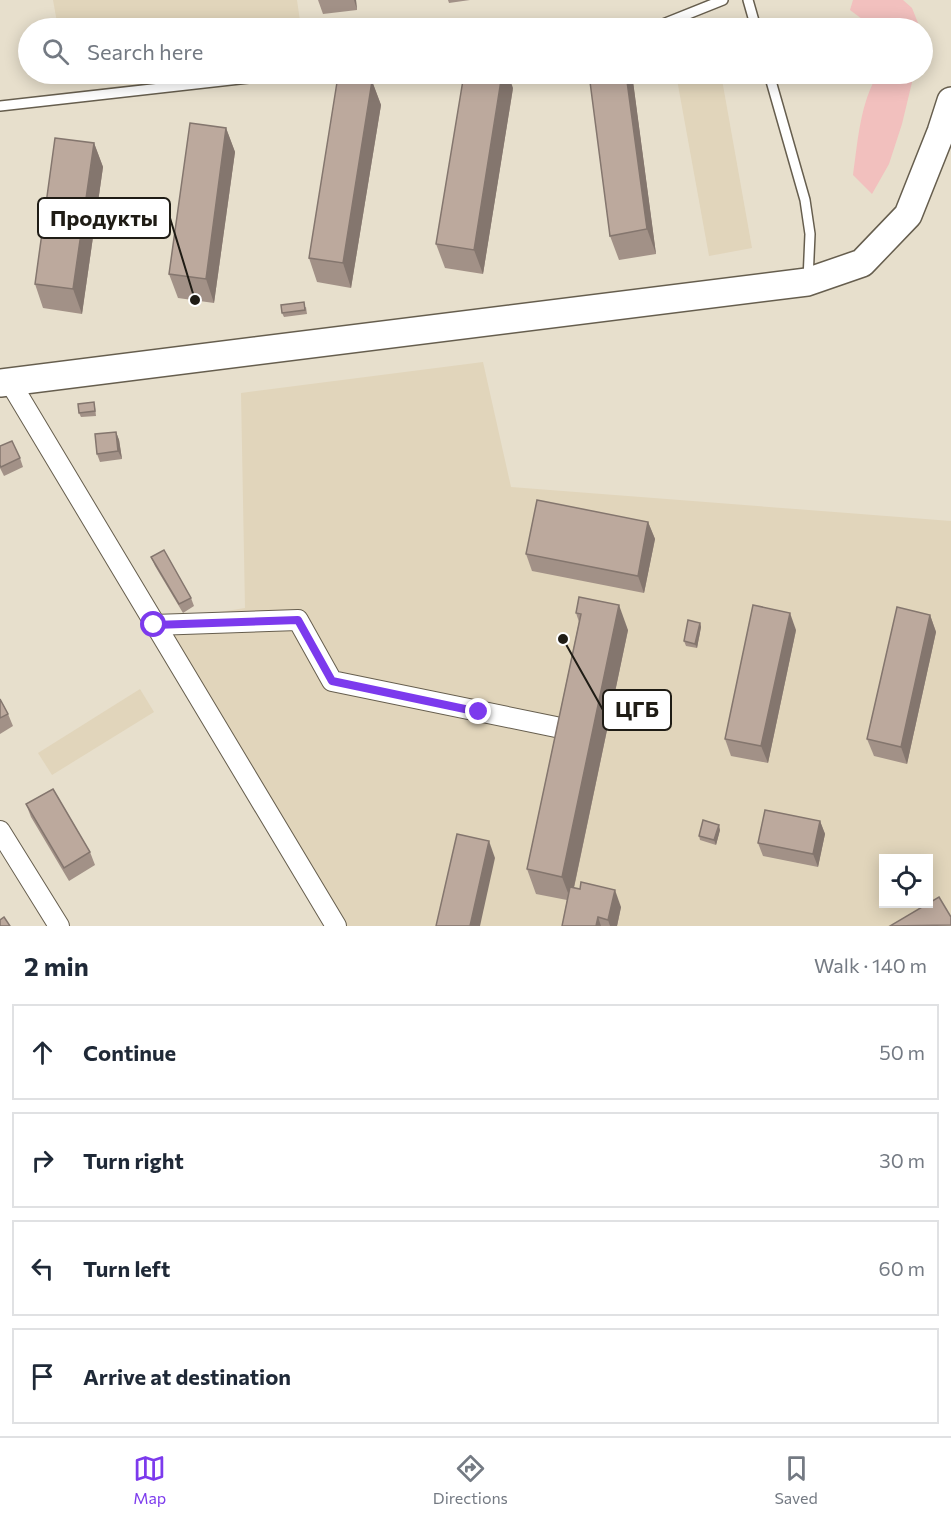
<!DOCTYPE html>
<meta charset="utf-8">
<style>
body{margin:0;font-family:Commissioner,sans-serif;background:#f2f2f3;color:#1f2937}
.controls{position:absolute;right:18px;bottom:18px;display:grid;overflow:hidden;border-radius:0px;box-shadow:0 3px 15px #0003}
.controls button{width:54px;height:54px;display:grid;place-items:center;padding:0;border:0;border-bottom:2px solid #e0e1e3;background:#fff;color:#1f2937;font:30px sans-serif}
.stop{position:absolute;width:18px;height:18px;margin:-14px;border:4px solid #7c3aed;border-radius:50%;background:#fff}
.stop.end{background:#7c3aed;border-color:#fff;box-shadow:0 2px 6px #0008}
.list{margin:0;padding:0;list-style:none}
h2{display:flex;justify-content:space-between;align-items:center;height:78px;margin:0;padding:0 24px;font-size:26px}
h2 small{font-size:20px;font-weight:400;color:#747a83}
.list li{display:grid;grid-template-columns:39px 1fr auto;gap:18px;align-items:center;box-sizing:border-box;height:96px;margin:0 12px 12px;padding:0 12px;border:2px solid #e0e1e3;border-radius:0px}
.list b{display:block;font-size:22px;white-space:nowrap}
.list em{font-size:20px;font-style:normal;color:#747a83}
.icon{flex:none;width:33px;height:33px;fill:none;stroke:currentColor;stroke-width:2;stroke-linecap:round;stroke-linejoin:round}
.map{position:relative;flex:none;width:951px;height:926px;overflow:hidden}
.search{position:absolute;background:#fff;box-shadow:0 3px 15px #0003;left:18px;right:18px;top:18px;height:66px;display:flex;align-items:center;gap:15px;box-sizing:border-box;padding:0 21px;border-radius:33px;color:#747a83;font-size:22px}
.sheet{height:510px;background:#fff}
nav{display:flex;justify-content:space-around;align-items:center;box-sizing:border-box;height:84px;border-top:2px solid #e0e1e3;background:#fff;font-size:16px;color:#747a83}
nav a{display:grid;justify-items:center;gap:3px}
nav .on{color:#7c3aed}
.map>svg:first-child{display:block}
.built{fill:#e1d5bb;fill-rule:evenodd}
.green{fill:#f2c0be}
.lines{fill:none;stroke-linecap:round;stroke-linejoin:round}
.lane-casing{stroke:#665e4e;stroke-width:12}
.street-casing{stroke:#665e4e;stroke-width:22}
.secondary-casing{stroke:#665e4e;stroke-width:30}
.lane{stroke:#fff;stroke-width:9}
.street{stroke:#fff;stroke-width:20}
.secondary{stroke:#fff;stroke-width:27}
.wall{fill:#a29187}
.shaded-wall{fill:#84766e}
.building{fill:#bca99d;stroke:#84766e;stroke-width:1.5}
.route{stroke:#7c3aed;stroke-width:8}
.leader{fill:none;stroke:#1f1c15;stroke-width:2}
.callout-dot{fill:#1f1c15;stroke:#fff;stroke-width:2}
.callout{fill:#fff;stroke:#1f1c15;stroke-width:2}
.callout-label{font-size:22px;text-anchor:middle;font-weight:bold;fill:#1f1c15}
</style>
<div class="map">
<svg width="951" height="926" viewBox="0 0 951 926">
<rect width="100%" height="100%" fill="#e7dfcc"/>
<!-- built -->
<g class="built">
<path d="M53,0H297L301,28H58Z"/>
<path d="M676,74H721L752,248L709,256Z"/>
<path d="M483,362L511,487L951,521V926H345L181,658L169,620L245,608L241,393ZM884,858H928V904H884Z"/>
<path d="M140,689L154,712L52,775L38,753Z"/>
</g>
<!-- green -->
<g class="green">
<path d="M853,0H903L912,8L920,28H874L850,10Z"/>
<path d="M878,74H914L902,124L889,164L872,194L853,175C858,141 860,103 878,74Z"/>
</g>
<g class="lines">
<!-- lane casing -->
<g class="lane-casing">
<g id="lane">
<path d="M748,0L756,28"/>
<path d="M653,28L723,0"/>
<path d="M769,74L805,200L810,234L808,280"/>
<path d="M0,106L284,74"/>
</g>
</g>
<!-- street casing -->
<g class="street-casing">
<g id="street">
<path d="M10,382L336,926"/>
<path d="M154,625L298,620L332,681L556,727"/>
<path d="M0,831L59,926"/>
</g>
</g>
<!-- secondary casing -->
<g class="secondary-casing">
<path id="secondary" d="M0,383L807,282L862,263L908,215L941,132L951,101"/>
</g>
<!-- lane -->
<use href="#lane" class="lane"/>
<!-- street -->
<use href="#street" class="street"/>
<!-- secondary -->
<use href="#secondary" class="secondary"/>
</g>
<!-- wall -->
<g class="wall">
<path d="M318,0H356L357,10L323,14Z"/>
<path d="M448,0H470L449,3Z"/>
<path d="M632,74L656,254L619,260L610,236Z"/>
<path d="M372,81L381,105L351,288L317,282L309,258Z"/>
<path d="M513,88L483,274L445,268L436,244Z"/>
<path d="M226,128L235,152L214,303L178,298L169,274Z"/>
<path d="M94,143L103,167L82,314L43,308L35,284Z"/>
<path d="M306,307L307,314L284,317L282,313Z"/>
<path d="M95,407L96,416L81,417L79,413Z"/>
<path d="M116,432L119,440L122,459L100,462L97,454Z"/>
<path d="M0,446L20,458L23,467L4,476L0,468Z"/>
<path d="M648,522L655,539L644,593L532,571L526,554Z"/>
<path d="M151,557L191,598L194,606L183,613L155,566Z"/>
<path d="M576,613L628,630L574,888L621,907L617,926H562L567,900L536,894L527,869L579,622Z"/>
<path d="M930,615L936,632L907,764L874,756L867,739Z"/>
<path d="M700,623L701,627L697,648L686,646L684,641Z"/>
<path d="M796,630L768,763L731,756L725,739Z"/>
<path d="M0,699L8,714L13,726L0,734Z"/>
<path d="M26,804L90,852L95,865L69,881L31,817Z"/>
<path d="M820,821L825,834L818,867L763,856L758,843Z"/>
<path d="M720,830L716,845L700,840L699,836Z"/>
</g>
<!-- shaded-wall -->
<g class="shaded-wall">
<path d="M354,0H356L357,10Z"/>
<path d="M502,74H508L513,88L483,274L474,250Z"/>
<path d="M626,74H632L656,254L647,229Z"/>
<path d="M372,81L381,105L351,288L343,263Z"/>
<path d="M226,128L235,152L214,303L206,279Z"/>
<path d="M94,143L103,167L82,314L73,289Z"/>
<path d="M116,432L119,440L122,459L118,451Z"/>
<path d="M648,522L655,539L644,593L638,576Z"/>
<path d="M619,605L628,630L571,901L562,877Z"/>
<path d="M790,613L796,630L768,763L761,746Z"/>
<path d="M930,615L936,632L907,764L901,747Z"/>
<path d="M700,623L701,627L697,648L695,644Z"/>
<path d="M820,821L825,834L818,867L813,854Z"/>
<path d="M719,825L720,830L716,845L714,840Z"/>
<path d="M489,841L495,858L480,926H470Z"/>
<path d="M615,890L621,907L617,926H610L608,920Z"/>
<path d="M598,917L601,926H596Z"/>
</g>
<!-- building -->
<g class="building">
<path d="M464,74H502L474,250L436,244Z"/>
<path d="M589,74H626L647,229L610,236Z"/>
<path d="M338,76L372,81L343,263L309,258Z"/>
<path d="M190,123L226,128L206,279L169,274Z"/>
<path d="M55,138L94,143L73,289L35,284Z"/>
<path d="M304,302L305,310L282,313L281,305Z"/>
<path d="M94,402L95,411L79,413L78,404Z"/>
<path d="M116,432L118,451L97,454L95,434Z"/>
<path d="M12,441L20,458L1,467L0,465V446Z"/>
<path d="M537,500L648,522L638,576L526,554Z"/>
<path d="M164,550L191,598L179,604L151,557Z"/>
<path d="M579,597L619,605L562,877L527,869L581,614L576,613Z"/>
<path d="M753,605L790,613L761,746L725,739Z"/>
<path d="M897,607L930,615L901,747L867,739Z"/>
<path d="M688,620L700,623L695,644L684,641Z"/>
<path d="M0,699L8,714L0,718Z"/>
<path d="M53,789L90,852L64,868L26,804Z"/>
<path d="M765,810L820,821L813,854L758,843Z"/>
<path d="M703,820L719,825L714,840L699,836Z"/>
<path d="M457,834L489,841L470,926H436Z"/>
<path d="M581,882L615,890L608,920L598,917L596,926H562L570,887L580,889Z"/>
<path d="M939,897L951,917V925L890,926Z"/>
<path d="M4,917L10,926H0V920Z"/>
</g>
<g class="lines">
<!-- route -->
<path class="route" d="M154,625L298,620L332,681L479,712"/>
</g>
<!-- callouts -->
<path class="leader" d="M195 300L170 218M563 639L603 710"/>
<g class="callout-dot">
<circle cx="195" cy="300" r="6"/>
<circle cx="563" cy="639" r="6"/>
</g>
<g class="callout">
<rect x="38" y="198" width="132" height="40" rx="6"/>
<rect x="603" y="690" width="68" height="40" rx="6"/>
</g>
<g class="callout-label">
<text x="104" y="226">Продукты</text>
<text x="637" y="717">ЦГБ</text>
</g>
</svg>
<div class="controls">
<button><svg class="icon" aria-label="locate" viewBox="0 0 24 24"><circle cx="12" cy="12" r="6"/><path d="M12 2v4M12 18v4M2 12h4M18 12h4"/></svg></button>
</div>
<div class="stop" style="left:154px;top:625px"></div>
<div class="stop end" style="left:479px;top:712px"></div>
<div class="search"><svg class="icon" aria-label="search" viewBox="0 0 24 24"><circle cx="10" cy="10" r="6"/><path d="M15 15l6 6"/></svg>Search here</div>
</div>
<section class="sheet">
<h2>2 min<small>Walk · 140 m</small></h2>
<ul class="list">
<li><svg class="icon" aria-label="ahead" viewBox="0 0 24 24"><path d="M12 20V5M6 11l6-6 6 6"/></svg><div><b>Continue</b></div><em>50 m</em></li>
<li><svg class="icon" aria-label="right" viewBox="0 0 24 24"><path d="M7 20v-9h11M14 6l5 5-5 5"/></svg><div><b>Turn right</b></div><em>30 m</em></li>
<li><svg class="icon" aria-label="left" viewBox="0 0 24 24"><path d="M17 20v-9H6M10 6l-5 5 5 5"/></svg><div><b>Turn left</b></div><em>60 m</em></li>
<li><svg class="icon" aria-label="arrive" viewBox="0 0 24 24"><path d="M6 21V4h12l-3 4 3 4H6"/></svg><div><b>Arrive at destination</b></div></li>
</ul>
</section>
<nav>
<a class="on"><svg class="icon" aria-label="map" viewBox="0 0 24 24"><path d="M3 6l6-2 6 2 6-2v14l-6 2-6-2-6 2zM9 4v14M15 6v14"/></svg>Map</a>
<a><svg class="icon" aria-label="directions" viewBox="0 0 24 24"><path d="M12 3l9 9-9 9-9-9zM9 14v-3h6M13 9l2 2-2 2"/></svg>Directions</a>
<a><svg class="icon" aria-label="saved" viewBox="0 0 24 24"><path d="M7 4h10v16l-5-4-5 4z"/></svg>Saved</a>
</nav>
